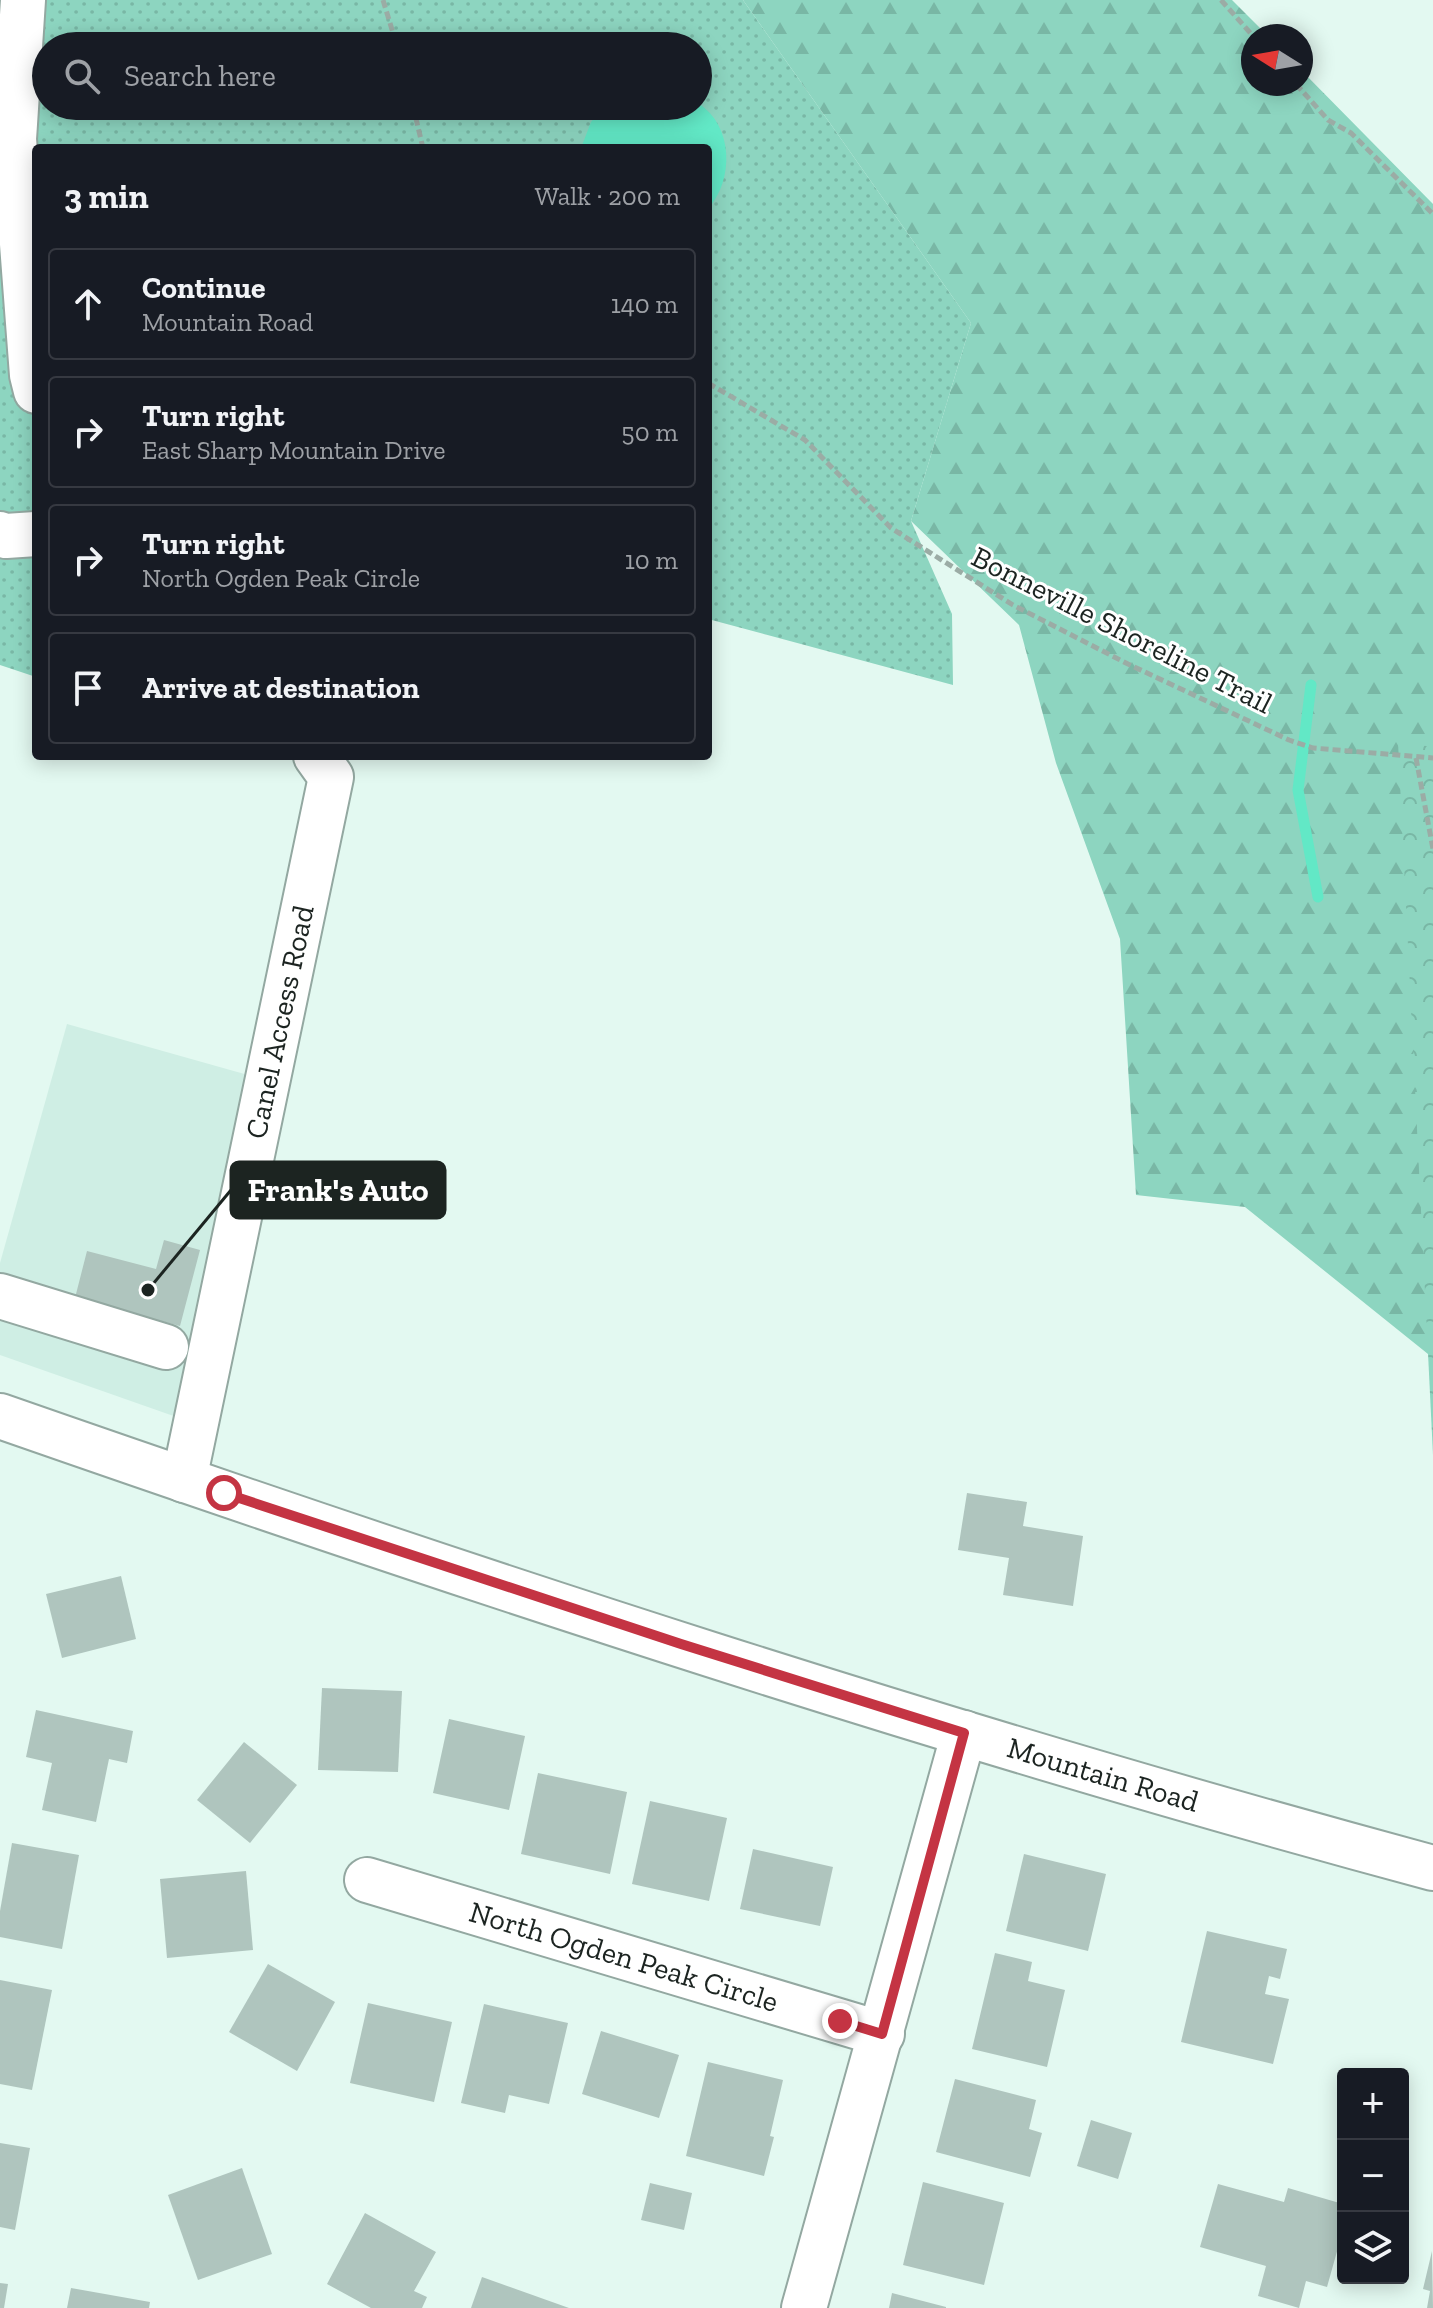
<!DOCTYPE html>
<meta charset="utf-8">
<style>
body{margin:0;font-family:"Zilla Slab",serif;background:#242831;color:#f1f3f6}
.controls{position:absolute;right:24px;bottom:24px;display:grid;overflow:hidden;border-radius:8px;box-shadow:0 4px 20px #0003}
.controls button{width:72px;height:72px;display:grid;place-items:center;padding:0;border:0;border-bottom:2px solid #363941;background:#171b24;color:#f1f3f6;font:40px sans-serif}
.compass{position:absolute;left:1241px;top:24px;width:72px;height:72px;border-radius:50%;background:#171b24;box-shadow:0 4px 20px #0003;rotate:281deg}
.stop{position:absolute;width:24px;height:24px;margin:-18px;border:6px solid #c43443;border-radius:50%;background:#fff}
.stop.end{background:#c43443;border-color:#fff;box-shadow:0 2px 8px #0008}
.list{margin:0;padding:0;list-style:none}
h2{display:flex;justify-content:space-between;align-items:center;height:104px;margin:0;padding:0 32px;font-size:34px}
h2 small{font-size:26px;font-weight:400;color:#9ea1a6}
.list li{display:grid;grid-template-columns:52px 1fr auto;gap:24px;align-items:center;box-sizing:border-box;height:112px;margin:0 16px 16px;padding:0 16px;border:2px solid #363941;border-radius:8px}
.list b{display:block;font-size:30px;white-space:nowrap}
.list p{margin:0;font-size:26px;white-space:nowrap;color:#9ea1a6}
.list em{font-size:26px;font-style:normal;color:#9ea1a6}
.icon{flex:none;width:44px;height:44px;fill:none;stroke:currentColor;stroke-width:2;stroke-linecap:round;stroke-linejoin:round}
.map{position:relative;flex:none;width:1433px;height:2308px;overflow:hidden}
.search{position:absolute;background:#171b24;box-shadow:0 4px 20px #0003;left:32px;top:32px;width:680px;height:88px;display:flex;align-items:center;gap:20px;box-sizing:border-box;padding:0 28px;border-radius:44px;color:#9ea1a6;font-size:30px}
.panel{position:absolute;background:#171b24;box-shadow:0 4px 20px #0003;left:32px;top:144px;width:680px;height:616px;border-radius:8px}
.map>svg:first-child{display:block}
.built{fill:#cfeee4}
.grass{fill:url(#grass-dots);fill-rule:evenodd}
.forest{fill:url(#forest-firs)}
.park{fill:url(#park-crowns)}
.water{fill:#62e8c6}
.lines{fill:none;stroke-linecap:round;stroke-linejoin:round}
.stream{stroke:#62e8c6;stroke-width:11}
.building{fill:#afc5be}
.minor-casing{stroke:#93a8a1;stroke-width:48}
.path{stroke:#9baca5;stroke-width:5;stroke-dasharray:8 4;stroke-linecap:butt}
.minor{stroke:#fff;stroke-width:44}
.route{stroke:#c43443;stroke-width:10}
.labels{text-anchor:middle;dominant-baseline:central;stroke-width:6;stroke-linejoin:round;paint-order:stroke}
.street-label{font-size:30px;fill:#1c2421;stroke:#fff}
.leader{fill:none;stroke:#1c2421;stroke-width:3}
.callout-dot{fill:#1c2421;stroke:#fff;stroke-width:3}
.callout{fill:#1c2421;stroke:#1c2421;stroke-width:3}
.callout-label{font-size:32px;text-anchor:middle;font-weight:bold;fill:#fff}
</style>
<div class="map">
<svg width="1433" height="2308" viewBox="0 0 1433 2308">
<defs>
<pattern id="grass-dots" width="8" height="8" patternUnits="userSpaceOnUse" patternTransform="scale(2)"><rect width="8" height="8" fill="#8dd5c0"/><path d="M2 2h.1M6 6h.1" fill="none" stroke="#79b7a5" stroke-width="1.8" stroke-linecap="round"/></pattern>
<pattern id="forest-firs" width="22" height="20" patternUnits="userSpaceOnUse" patternTransform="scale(2)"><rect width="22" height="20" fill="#8dd5c0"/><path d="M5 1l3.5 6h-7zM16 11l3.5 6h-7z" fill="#79b7a5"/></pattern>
<pattern id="park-crowns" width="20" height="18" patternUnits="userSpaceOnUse" patternTransform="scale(2)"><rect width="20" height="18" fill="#8dd5c0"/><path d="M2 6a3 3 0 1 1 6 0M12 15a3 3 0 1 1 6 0" fill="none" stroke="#79b7a5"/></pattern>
</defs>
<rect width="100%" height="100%" fill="#e3f9f1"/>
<!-- built -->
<path class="built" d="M67,1024L259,1078L182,1419L0,1355V1263Z"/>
<!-- grass -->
<path class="grass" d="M0,0H743L971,323L911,521L952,614L953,685L708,619V148H36V677L0,665ZM46,46H698V106H46Z"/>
<!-- forest -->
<path class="forest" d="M743,0H1232L1268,36H1253V84H1301V70L1433,204V1363L1428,1354L1245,1207L1136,1195L1120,939L1056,763L1019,625L911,521L971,323Z"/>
<!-- park -->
<path class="park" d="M1398,742L1433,747V1455Z"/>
<!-- water -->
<path class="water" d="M698,103C734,126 734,180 708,209V148H581L591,122L605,106H698Z"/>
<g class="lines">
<!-- stream -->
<path class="stream" d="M1311,685L1298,790L1318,897"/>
</g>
<!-- building -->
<g class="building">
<path d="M164,1240L200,1250L180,1326L75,1298L87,1251L156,1269Z"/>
<path d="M967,1493L1027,1502L1023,1526L1083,1536L1073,1606L1003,1595L1009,1558L958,1550Z"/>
<path d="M121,1576L136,1639L62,1658L46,1594Z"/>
<path d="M322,1688L402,1691L398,1772L318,1770Z"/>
<path d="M36,1710L133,1731L127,1763L109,1759L96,1822L42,1810L52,1763L26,1757Z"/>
<path d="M449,1719L525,1736L509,1810L433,1793Z"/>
<path d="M244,1742L297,1785L250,1843L197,1800Z"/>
<path d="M538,1773L627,1792L610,1874L521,1854Z"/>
<path d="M650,1801L727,1818L709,1901L632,1884Z"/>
<path d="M12,1843L79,1855L62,1949L0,1937V1911Z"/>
<path d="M753,1849L833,1867L820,1926L740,1909Z"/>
<path d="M1024,1854L1106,1874L1088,1951L1006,1931Z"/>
<path d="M246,1871L253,1950L167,1958L160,1879Z"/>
<path d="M1207,1931L1287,1949L1280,1979L1269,1976L1265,1994L1289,1999L1273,2064L1181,2042Z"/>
<path d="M995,1953L1032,1962L1028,1981L1065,1990L1047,2067L972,2049Z"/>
<path d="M268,1964L335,2002L297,2071L229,2032Z"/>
<path d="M0,1980L52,1990L32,2090L0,2084Z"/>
<path d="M368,2003L452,2022L434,2102L350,2083Z"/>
<path d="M484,2004L568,2023L549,2104L509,2095L505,2113L461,2103Z"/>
<path d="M601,2031L679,2055L659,2118L582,2094Z"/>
<path d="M708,2062L783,2080L770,2136L774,2137L764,2176L686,2156Z"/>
<path d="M955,2079L1036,2100L1029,2129L1042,2133L1030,2177L936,2152Z"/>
<path d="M1091,2120L1132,2133L1118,2179L1077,2166Z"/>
<path d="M0,2143L30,2148L15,2230L0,2227Z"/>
<path d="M242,2168L272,2254L198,2280L168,2195Z"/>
<path d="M923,2182L1004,2203L984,2285L903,2265Z"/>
<path d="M650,2183L692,2193L684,2230L641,2220Z"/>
<path d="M1218,2184L1284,2202L1288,2188L1343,2204V2230L1327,2287L1306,2281L1299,2308L1258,2296L1266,2266L1200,2247Z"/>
<path d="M365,2213L436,2252L414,2291L427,2297L422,2308H371L327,2284Z"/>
<path d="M1432,2251L1433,2308H1427L1430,2291L1423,2289Z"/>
<path d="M482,2277L569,2308H471Z"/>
<path d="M0,2283L8,2284L4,2308H0Z"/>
<path d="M71,2288L150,2302L149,2308H67Z"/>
<path d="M892,2293L946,2307V2308H889Z"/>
</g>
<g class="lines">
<!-- minor casing -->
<g class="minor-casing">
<g id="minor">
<path d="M23,0L14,139L32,375L36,391"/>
<path d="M0,534L6,536L36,534"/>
<path d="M0,1296L166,1347"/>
<path id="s1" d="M0,1416C473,1581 950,1738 1433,1868"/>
<path id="s2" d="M184,1480L331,777L316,756"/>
<path id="s3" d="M367,1880L882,2034"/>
<path d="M804,2308L964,1733"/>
</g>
</g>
<!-- path -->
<g class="path">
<path d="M383,0L397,46"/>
<path d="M1221,0L1253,36"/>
<path d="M1296,84L1328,120L1351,133L1433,214"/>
<path d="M413,106L423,148"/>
<path d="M708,383L805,440L891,528L1013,605L1128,664L1289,740L1313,748L1433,758"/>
<path d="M1416,758L1433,849"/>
</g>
<!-- minor -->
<use href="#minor" class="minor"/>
</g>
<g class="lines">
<!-- route -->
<path class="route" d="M224,1493L681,1644L964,1733L882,2034L840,2021"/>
</g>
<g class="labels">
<!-- street labels -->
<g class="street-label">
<text transform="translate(1122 630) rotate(27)">Bonneville Shoreline Trail</text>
<text stroke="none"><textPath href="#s2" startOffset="468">Canel Access Road</textPath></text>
<text stroke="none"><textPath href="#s1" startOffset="1160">Mountain Road</textPath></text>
<text stroke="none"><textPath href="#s3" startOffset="268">North Ogden Peak Circle</textPath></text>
</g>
</g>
<!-- callouts -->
<path class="leader" d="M148 1290L231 1190"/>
<circle class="callout-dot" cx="148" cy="1290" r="8"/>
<rect class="callout" x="231" y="1162" width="214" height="56" rx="8"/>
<g class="callout-label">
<text x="338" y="1201">Frank's Auto</text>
</g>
</svg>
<div class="controls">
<button>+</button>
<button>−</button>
<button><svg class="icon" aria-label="layers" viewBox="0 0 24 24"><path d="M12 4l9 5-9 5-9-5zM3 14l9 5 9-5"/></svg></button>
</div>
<svg class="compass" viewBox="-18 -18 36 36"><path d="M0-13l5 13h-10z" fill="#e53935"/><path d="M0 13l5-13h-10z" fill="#9ea1a6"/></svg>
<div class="stop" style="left:224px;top:1493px"></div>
<div class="stop end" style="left:840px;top:2021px"></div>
<div class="search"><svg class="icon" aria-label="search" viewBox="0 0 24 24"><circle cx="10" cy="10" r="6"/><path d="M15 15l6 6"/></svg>Search here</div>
<section class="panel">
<h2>3 min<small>Walk · 200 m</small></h2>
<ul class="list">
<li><svg class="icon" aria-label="ahead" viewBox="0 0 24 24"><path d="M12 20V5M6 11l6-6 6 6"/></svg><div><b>Continue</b><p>Mountain Road</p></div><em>140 m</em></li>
<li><svg class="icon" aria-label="right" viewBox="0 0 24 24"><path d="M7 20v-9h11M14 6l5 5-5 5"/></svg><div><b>Turn right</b><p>East Sharp Mountain Drive</p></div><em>50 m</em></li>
<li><svg class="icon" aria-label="right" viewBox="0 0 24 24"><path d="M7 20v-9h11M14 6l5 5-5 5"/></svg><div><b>Turn right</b><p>North Ogden Peak Circle</p></div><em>10 m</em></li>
<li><svg class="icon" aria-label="arrive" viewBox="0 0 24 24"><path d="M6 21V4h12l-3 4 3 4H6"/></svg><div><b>Arrive at destination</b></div></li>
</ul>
</section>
</div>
